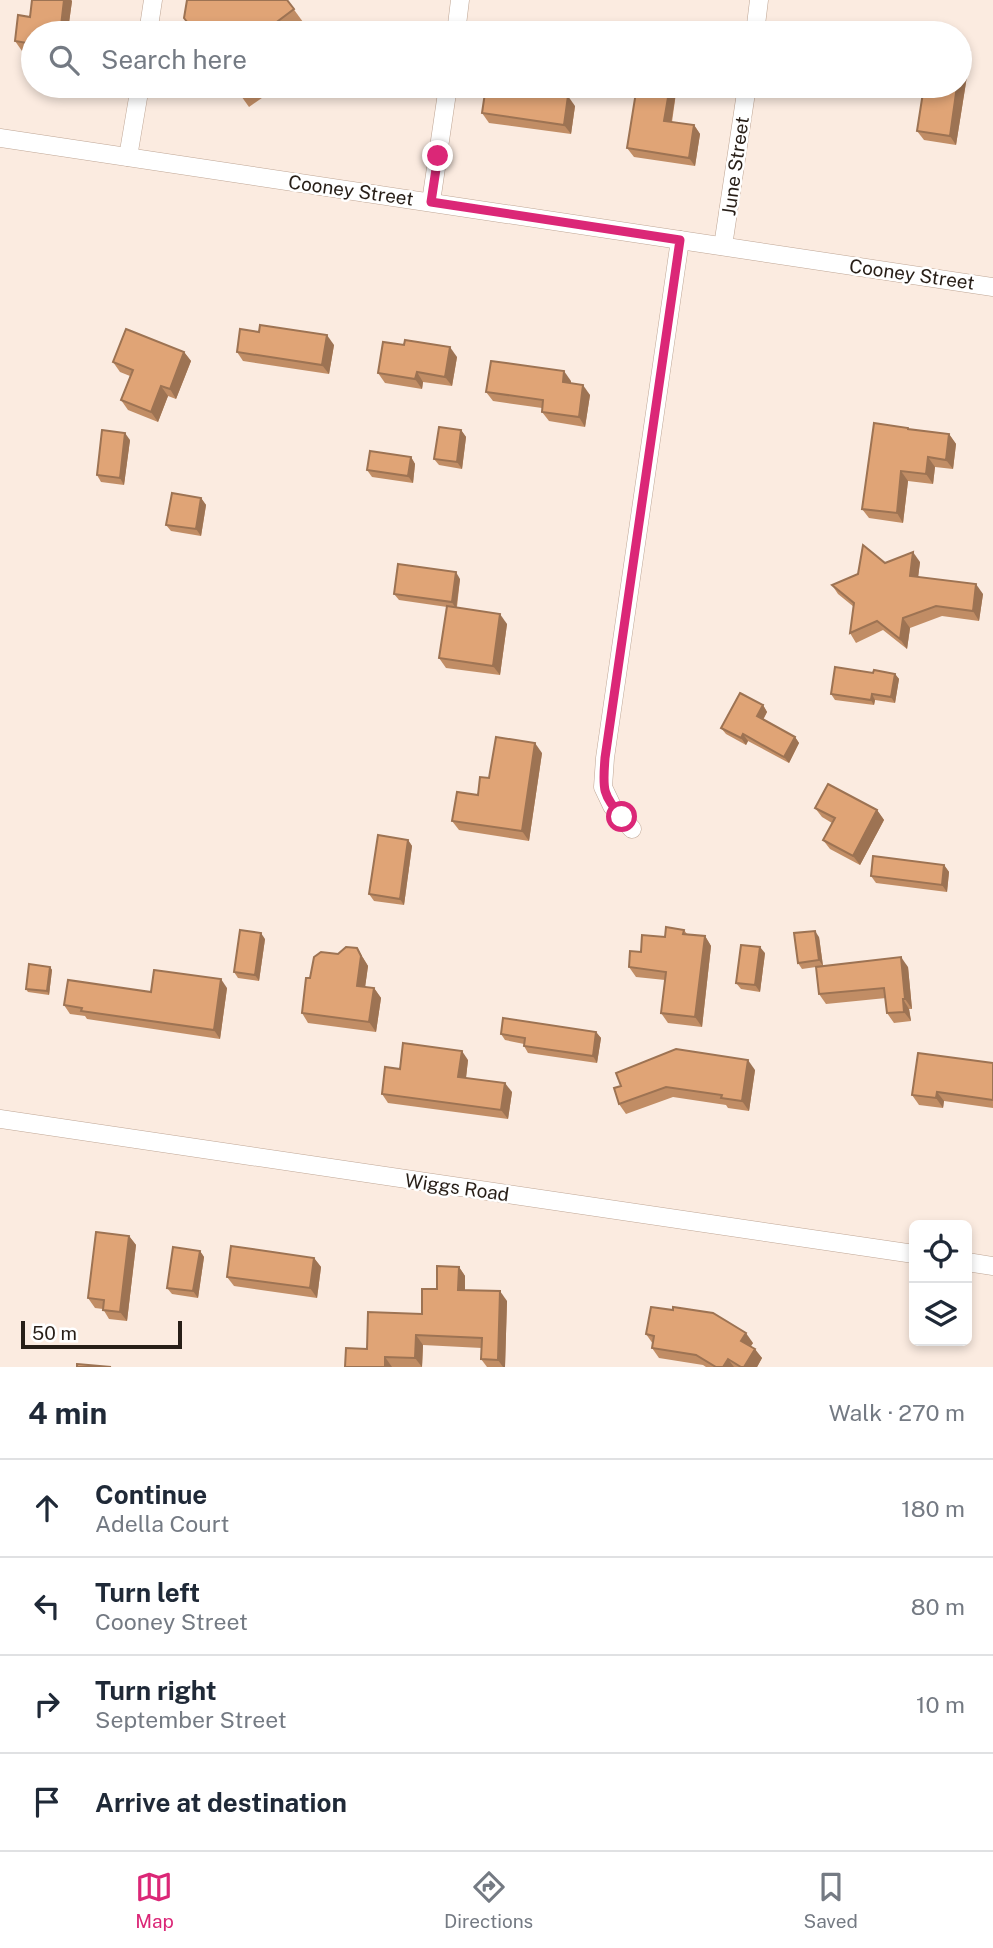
<!DOCTYPE html>
<meta charset="utf-8">
<style>
body{margin:0;font-family:"Public Sans",sans-serif;background:#f6f6f7;color:#1f2937}
.controls{position:absolute;right:21px;bottom:21px;display:grid;overflow:hidden;border-radius:10px;box-shadow:0 4px 10px #0003}
.controls button{width:63px;height:63px;display:grid;place-items:center;padding:0;border:0;border-bottom:2px solid #e0e1e3;background:#fff;color:#1f2937;font:35px sans-serif}
.scale{position:absolute;left:21px;bottom:18px;width:161px;box-sizing:border-box;padding-left:7px;border:4px solid #271e17;border-top:0;font-size:19px;line-height:24px;white-space:nowrap;color:#271e17;-webkit-text-stroke:5px #fff;paint-order:stroke}
.stop{position:absolute;width:21px;height:21px;margin:-16px;border:5px solid #db2777;border-radius:50%;background:#fff}
.stop.end{background:#db2777;border-color:#fff;box-shadow:0 2px 7px #0008}
.list{margin:0;padding:0;list-style:none}
h2{display:flex;justify-content:space-between;align-items:center;height:91px;margin:0;padding:0 28px;font-size:30px}
h2 small{font-size:23px;font-weight:400;color:#747a83}
.list li{display:grid;grid-template-columns:46px 1fr auto;gap:21px;align-items:center;box-sizing:border-box;height:98px;padding:0 28px;border-top:2px solid #e0e1e3}
.list b{display:block;font-size:26px;white-space:nowrap}
.list p{margin:0;font-size:23px;white-space:nowrap;color:#747a83}
.list em{font-size:23px;font-style:normal;color:#747a83}
.icon{flex:none;width:38px;height:38px;fill:none;stroke:currentColor;stroke-width:2;stroke-linecap:round;stroke-linejoin:round}
.map{position:relative;flex:none;width:993px;height:1367px;overflow:hidden}
.search{position:absolute;background:#fff;box-shadow:0 4px 10px #0003;left:21px;right:21px;top:21px;height:77px;display:flex;align-items:center;gap:18px;box-sizing:border-box;padding:0 24px;border-radius:38px;color:#747a83;font-size:26px}
.sheet{height:483px;background:#fff}
nav{display:flex;justify-content:space-around;align-items:center;box-sizing:border-box;height:98px;border-top:2px solid #e0e1e3;background:#fff;font-size:19px;color:#747a83}
nav a{display:grid;justify-items:center;gap:4px}
nav .on{color:#db2777}
.map>svg:first-child{display:block}
.lines{fill:none;stroke-linecap:round;stroke-linejoin:round}
.minor-casing{stroke:#bfa695;stroke-width:19}
.minor{stroke:#fff;stroke-width:18}
.wall{fill:#c18d65}
.shaded-wall{fill:#9d7353}
.building{fill:#e0a476;stroke:#9d7353;stroke-width:2}
.route{stroke:#db2777;stroke-width:9}
.labels{text-anchor:middle;dominant-baseline:central;stroke-width:5;stroke-linejoin:round;paint-order:stroke}
.street-label{font-size:19px;fill:#271e17;stroke:#fff}
</style>
<div class="map">
<svg width="993" height="1367" viewBox="0 0 993 1367">
<rect width="100%" height="100%" fill="#fbebe0"/>
<g class="lines">
<!-- minor casing -->
<g class="minor-casing">
<g id="minor">
<path d="M148,33L153,0"/>
<path d="M456,33L460,0"/>
<path d="M755,33L759,0"/>
<path d="M0,138L993,287"/>
<path d="M128,157L140,86"/>
<path d="M431,202L448,86"/>
<path d="M723,246L747,86"/>
<path d="M632,829L612,806L603,787L605,758L680,240"/>
<path d="M0,1119L914,1254"/>
<path d="M967,1262L993,1266"/>
</g>
</g>
<!-- minor -->
<use href="#minor" class="minor"/>
</g>
<!-- wall -->
<g class="wall">
<path d="M32,0H71L72,1L68,30L71,33H33V52L22,51L15,41L30,17Z"/>
<path d="M287,0L303,22L287,33H195Z"/>
<path d="M964,41L971,51L956,145L924,140L917,131Z"/>
<path d="M234,86H279L249,107Z"/>
<path d="M352,86H391L389,98L371,95L367,88Z"/>
<path d="M652,86H677L672,122L694,125L700,134L695,166L634,157L627,148L651,94Z"/>
<path d="M575,106L571,134L489,123L482,113Z"/>
<path d="M259,332L334,345L329,374L243,361L237,352Z"/>
<path d="M404,345L457,357L452,386L423,382L422,389L385,383L378,373Z"/>
<path d="M184,352L191,361L176,399L168,396L158,422L128,410L121,400L130,376L120,372L113,362Z"/>
<path d="M571,381V384L590,395L585,427L549,421L542,412V408L493,401L486,392Z"/>
<path d="M908,428L909,429L949,434L956,444L953,469L935,467L933,484L908,481L903,523L869,518L862,509Z"/>
<path d="M461,430L466,437L462,469L439,465L434,459Z"/>
<path d="M130,440L124,485L101,482L97,475Z"/>
<path d="M411,457L415,464L413,483L372,477L367,470Z"/>
<path d="M201,498L206,505L201,536L171,531L166,525Z"/>
<path d="M920,562L918,577L983,594L979,621L942,616L910,628L907,649L883,630L856,643L850,633L854,607L838,594L832,585L885,563Z"/>
<path d="M460,579L457,607L507,624L500,675L446,668L439,658L447,607L399,600L394,594Z"/>
<path d="M873,673L895,674L899,679L895,703L875,700L874,705L835,700L831,694Z"/>
<path d="M763,705L767,712L763,720L795,737L799,743L789,763L748,741L746,745L726,734L721,728Z"/>
<path d="M542,753L529,841L459,830L452,821L478,795L489,778Z"/>
<path d="M815,808L877,810L884,820L860,865L830,849L823,840L832,823L822,817Z"/>
<path d="M408,840L412,846L404,905L374,901L369,894Z"/>
<path d="M944,865L949,872L947,892L876,883L871,876Z"/>
<path d="M684,930L687,934L705,936L711,946L702,1027L668,1023L661,1013L665,980L636,977L629,967L665,937Z"/>
<path d="M819,937L823,966L908,967L912,1009H909L911,1021L894,1023L887,1013L886,998L826,1004L819,994L816,967L802,969L798,963Z"/>
<path d="M265,939L259,981L238,978L234,972Z"/>
<path d="M357,948L368,966L365,987L374,988L381,998L376,1032L308,1023L302,1013L338,954Z"/>
<path d="M765,953L760,992L741,989L736,983Z"/>
<path d="M50,967L52,970L49,995L28,992L26,989Z"/>
<path d="M227,988L220,1039L87,1019L85,1016L70,1014L64,1005L151,992Z"/>
<path d="M596,1032L601,1038L597,1063L528,1053L524,1046V1044L505,1040L501,1034Z"/>
<path d="M468,1060L466,1078L512,1092L508,1119L388,1103L382,1094L400,1069Z"/>
<path d="M993,1063V1108L944,1101L943,1108L919,1105L912,1095Z"/>
<path d="M755,1070L749,1111L728,1108L726,1105L673,1097L626,1114L619,1104L614,1088Z"/>
<path d="M129,1236L136,1245L127,1321L109,1319L103,1309L95,1308L88,1298Z"/>
<path d="M200,1251L204,1257L198,1298L172,1294L167,1288Z"/>
<path d="M314,1258L321,1267L317,1298L234,1286L227,1277Z"/>
<path d="M459,1267L465,1276V1290L507,1301L505,1367H487L481,1359L482,1348L423,1345L422,1367H345L367,1349L422,1314L437,1289Z"/>
<path d="M646,1334L753,1343L751,1346L762,1358L757,1367H706L703,1365L659,1358L652,1348L653,1344Z"/>
</g>
<!-- shaded-wall -->
<g class="shaded-wall">
<path d="M64,0H71L72,1L68,30L71,33H65L61,26Z"/>
<path d="M964,41L971,51L956,145L950,136L957,86H960V70Z"/>
<path d="M383,86H391L389,98L383,88Z"/>
<path d="M670,86H677L670,130L664,121Z"/>
<path d="M568,96L575,106L571,134L564,125Z"/>
<path d="M694,125L700,134L695,166L689,158Z"/>
<path d="M327,335L334,345L329,374L322,365Z"/>
<path d="M450,347L457,357L452,386L445,377Z"/>
<path d="M184,352L191,361L176,399L170,389Z"/>
<path d="M564,371L571,381L570,392L563,382Z"/>
<path d="M417,372L423,382L422,389L415,379Z"/>
<path d="M583,385L590,395L585,427L579,417Z"/>
<path d="M161,386L168,396L158,422L151,412Z"/>
<path d="M461,430L466,437L462,469L457,462Z"/>
<path d="M125,433L130,440L124,485L120,478Z"/>
<path d="M949,434L956,444L953,469L946,460Z"/>
<path d="M411,457L415,464L413,483L408,476Z"/>
<path d="M928,457L935,467L933,484L926,474Z"/>
<path d="M901,471L908,481L903,523L897,513Z"/>
<path d="M201,498L206,505L201,536L196,529Z"/>
<path d="M913,552L920,562L917,586L910,576Z"/>
<path d="M456,572L460,579L456,609L452,602Z"/>
<path d="M976,584L983,594L979,621L973,611Z"/>
<path d="M500,614L507,624L500,675L493,666Z"/>
<path d="M903,618L910,628L907,649L900,639Z"/>
<path d="M895,674L899,679L895,703L891,697Z"/>
<path d="M872,694L875,700L874,705L871,700Z"/>
<path d="M763,705L767,712L761,723L757,716Z"/>
<path d="M743,734L748,741L746,745L741,738Z"/>
<path d="M795,737L799,743L789,763L784,757Z"/>
<path d="M535,743L542,753L529,841L522,831Z"/>
<path d="M877,810L884,820L860,865L853,856Z"/>
<path d="M408,840L412,846L404,905L400,899Z"/>
<path d="M944,865L949,872L947,892L942,885Z"/>
<path d="M815,931L819,937L823,966L819,960Z"/>
<path d="M261,933L265,939L259,981L255,975Z"/>
<path d="M705,936L711,946L702,1027L695,1017Z"/>
<path d="M760,947L765,953L760,992L755,985Z"/>
<path d="M357,948L368,966L364,995L357,986Z"/>
<path d="M901,957L908,967L912,1009L905,999Z"/>
<path d="M50,967L52,970L49,995L47,991Z"/>
<path d="M221,979L227,988L220,1039L214,1030Z"/>
<path d="M374,988L381,998L376,1032L369,1022Z"/>
<path d="M903,999L909,1009L911,1021L904,1012Z"/>
<path d="M596,1032L601,1038L597,1063L593,1056Z"/>
<path d="M462,1051L468,1060L465,1086L458,1077Z"/>
<path d="M748,1060L755,1070L749,1111L742,1101Z"/>
<path d="M505,1083L512,1092L508,1119L501,1110Z"/>
<path d="M937,1092L944,1101L943,1108L936,1098Z"/>
<path d="M129,1236L136,1245L127,1321L120,1312Z"/>
<path d="M200,1251L204,1257L198,1298L193,1291Z"/>
<path d="M314,1258L321,1267L317,1298L310,1288Z"/>
<path d="M459,1267L465,1276V1299L458,1290Z"/>
<path d="M500,1291L507,1301L505,1367H503L498,1360Z"/>
<path d="M746,1333L753,1343L748,1350L741,1341Z"/>
<path d="M416,1335L423,1345L422,1367L415,1358Z"/>
<path d="M755,1349L762,1358L757,1367H744Z"/>
<path d="M385,1357L392,1367H385Z"/>
<path d="M728,1359L734,1367H723Z"/>
</g>
<!-- building -->
<g class="building">
<path d="M32,0H64L61,26L66,27V33H33V44L15,41L18,15L30,17Z"/>
<path d="M187,0H287L294,9L262,33H196L184,18Z"/>
<path d="M960,41H964L960,70Z"/>
<path d="M234,86H253L241,95Z"/>
<path d="M369,86H383V88Z"/>
<path d="M486,86H498L568,96L564,125L482,113Z"/>
<path d="M652,86H670L664,121L694,125L689,158L627,148L636,92L651,94Z"/>
<path d="M924,86H957L950,136L917,131Z"/>
<path d="M260,325L327,335L322,365L237,352L240,329L259,332Z"/>
<path d="M126,329L184,352L170,389L161,386L151,412L121,400L133,370L113,362Z"/>
<path d="M405,340L450,347L445,377L417,372L415,379L378,373L383,342L404,345Z"/>
<path d="M491,361L564,371L563,382L583,385L579,417L542,412L543,400L486,392Z"/>
<path d="M874,423L908,428V429L949,434L946,460L928,457L926,474L901,471L897,513L862,509Z"/>
<path d="M439,427L461,430L457,462L434,459Z"/>
<path d="M102,430L125,433L120,478L97,475Z"/>
<path d="M370,451L411,457L408,476L367,470Z"/>
<path d="M172,493L201,498L196,529L166,525Z"/>
<path d="M863,545L885,563L913,552L910,576L976,584L973,611L936,606L903,618L900,639L877,621L850,633L854,603L832,585L858,574Z"/>
<path d="M398,564L456,572L452,602L394,594Z"/>
<path d="M447,606L500,614L493,666L439,658Z"/>
<path d="M835,667L873,673L874,670L895,674L891,697L872,694L871,700L831,694Z"/>
<path d="M740,693L763,705L757,716L795,737L784,757L743,734L741,738L721,728Z"/>
<path d="M496,737L535,743L522,831L452,821L457,792L478,795L480,777L489,778Z"/>
<path d="M828,784L877,810L853,856L823,840L835,818L815,808Z"/>
<path d="M378,835L408,840L400,899L369,894Z"/>
<path d="M873,856L944,865L942,885L871,876Z"/>
<path d="M666,927L684,930L683,934L705,936L695,1017L661,1013L666,972L629,967L630,951L641,952L642,935L665,937Z"/>
<path d="M240,930L261,933L255,975L234,972Z"/>
<path d="M815,931L819,960L798,963L794,933Z"/>
<path d="M741,945L760,947L755,985L736,983Z"/>
<path d="M346,947L357,948L361,956L357,986L374,988L369,1022L302,1013L306,978H310L314,957L321,952L338,954Z"/>
<path d="M901,957L905,999H903L904,1012L887,1013L884,988L819,994L816,967Z"/>
<path d="M29,964L50,967L47,991L26,989Z"/>
<path d="M154,970L221,979L214,1030L81,1011L82,1008L64,1005L68,980L151,992Z"/>
<path d="M503,1018L596,1032L593,1056L524,1046L525,1038L501,1034Z"/>
<path d="M403,1043L462,1051L458,1077L505,1083L501,1110L382,1094L385,1067L400,1069Z"/>
<path d="M676,1049L748,1060L742,1101L721,1098L722,1095L666,1087L619,1104L614,1088L621,1086L616,1073Z"/>
<path d="M918,1053L993,1063V1100L937,1092L936,1098L912,1095Z"/>
<path d="M96,1232L129,1236L120,1312L103,1310L104,1300L88,1298Z"/>
<path d="M231,1246L314,1258L310,1288L227,1277Z"/>
<path d="M173,1247L200,1251L193,1291L167,1288Z"/>
<path d="M437,1266L459,1267L458,1290L500,1291L498,1360L481,1359L482,1338L416,1335L415,1358L385,1357V1367H345L346,1348L367,1349L368,1312L422,1314V1289H437Z"/>
<path d="M651,1307L673,1310V1307L713,1313L746,1333L741,1341L755,1349L744,1367H741L728,1359L723,1367H716L696,1355L652,1348L654,1336L646,1334Z"/>
<path d="M77,1364L111,1367H77Z"/>
</g>
<g class="lines">
<!-- route -->
<path class="route" d="M438,156L431,202L680,240L605,758C603,787 601,794 622,817"/>
</g>
<g class="labels">
<!-- street labels -->
<g class="street-label">
<text transform="translate(735 166) rotate(-82)">June Street</text>
<text transform="translate(351 190) rotate(8)">Cooney Street</text>
<text transform="translate(912 274) rotate(8)">Cooney Street</text>
<text transform="translate(457 1187) rotate(8)">Wiggs Road</text>
</g>
</g>
</svg>
<div class="controls">
<button><svg class="icon" aria-label="locate" viewBox="0 0 24 24"><circle cx="12" cy="12" r="6"/><path d="M12 2v4M12 18v4M2 12h4M18 12h4"/></svg></button>
<button><svg class="icon" aria-label="layers" viewBox="0 0 24 24"><path d="M12 4l9 5-9 5-9-5zM3 14l9 5 9-5"/></svg></button>
</div>
<div class="scale">50 m</div>
<div class="stop" style="left:622px;top:817px"></div>
<div class="stop end" style="left:438px;top:156px"></div>
<div class="search"><svg class="icon" aria-label="search" viewBox="0 0 24 24"><circle cx="10" cy="10" r="6"/><path d="M15 15l6 6"/></svg>Search here</div>
</div>
<section class="sheet">
<h2>4 min<small>Walk · 270 m</small></h2>
<ul class="list">
<li><svg class="icon" aria-label="ahead" viewBox="0 0 24 24"><path d="M12 20V5M6 11l6-6 6 6"/></svg><div><b>Continue</b><p>Adella Court</p></div><em>180 m</em></li>
<li><svg class="icon" aria-label="left" viewBox="0 0 24 24"><path d="M17 20v-9H6M10 6l-5 5 5 5"/></svg><div><b>Turn left</b><p>Cooney Street</p></div><em>80 m</em></li>
<li><svg class="icon" aria-label="right" viewBox="0 0 24 24"><path d="M7 20v-9h11M14 6l5 5-5 5"/></svg><div><b>Turn right</b><p>September Street</p></div><em>10 m</em></li>
<li><svg class="icon" aria-label="arrive" viewBox="0 0 24 24"><path d="M6 21V4h12l-3 4 3 4H6"/></svg><div><b>Arrive at destination</b></div></li>
</ul>
</section>
<nav>
<a class="on"><svg class="icon" aria-label="map" viewBox="0 0 24 24"><path d="M3 6l6-2 6 2 6-2v14l-6 2-6-2-6 2zM9 4v14M15 6v14"/></svg>Map</a>
<a><svg class="icon" aria-label="directions" viewBox="0 0 24 24"><path d="M12 3l9 9-9 9-9-9zM9 14v-3h6M13 9l2 2-2 2"/></svg>Directions</a>
<a><svg class="icon" aria-label="saved" viewBox="0 0 24 24"><path d="M7 4h10v16l-5-4-5 4z"/></svg>Saved</a>
</nav>
